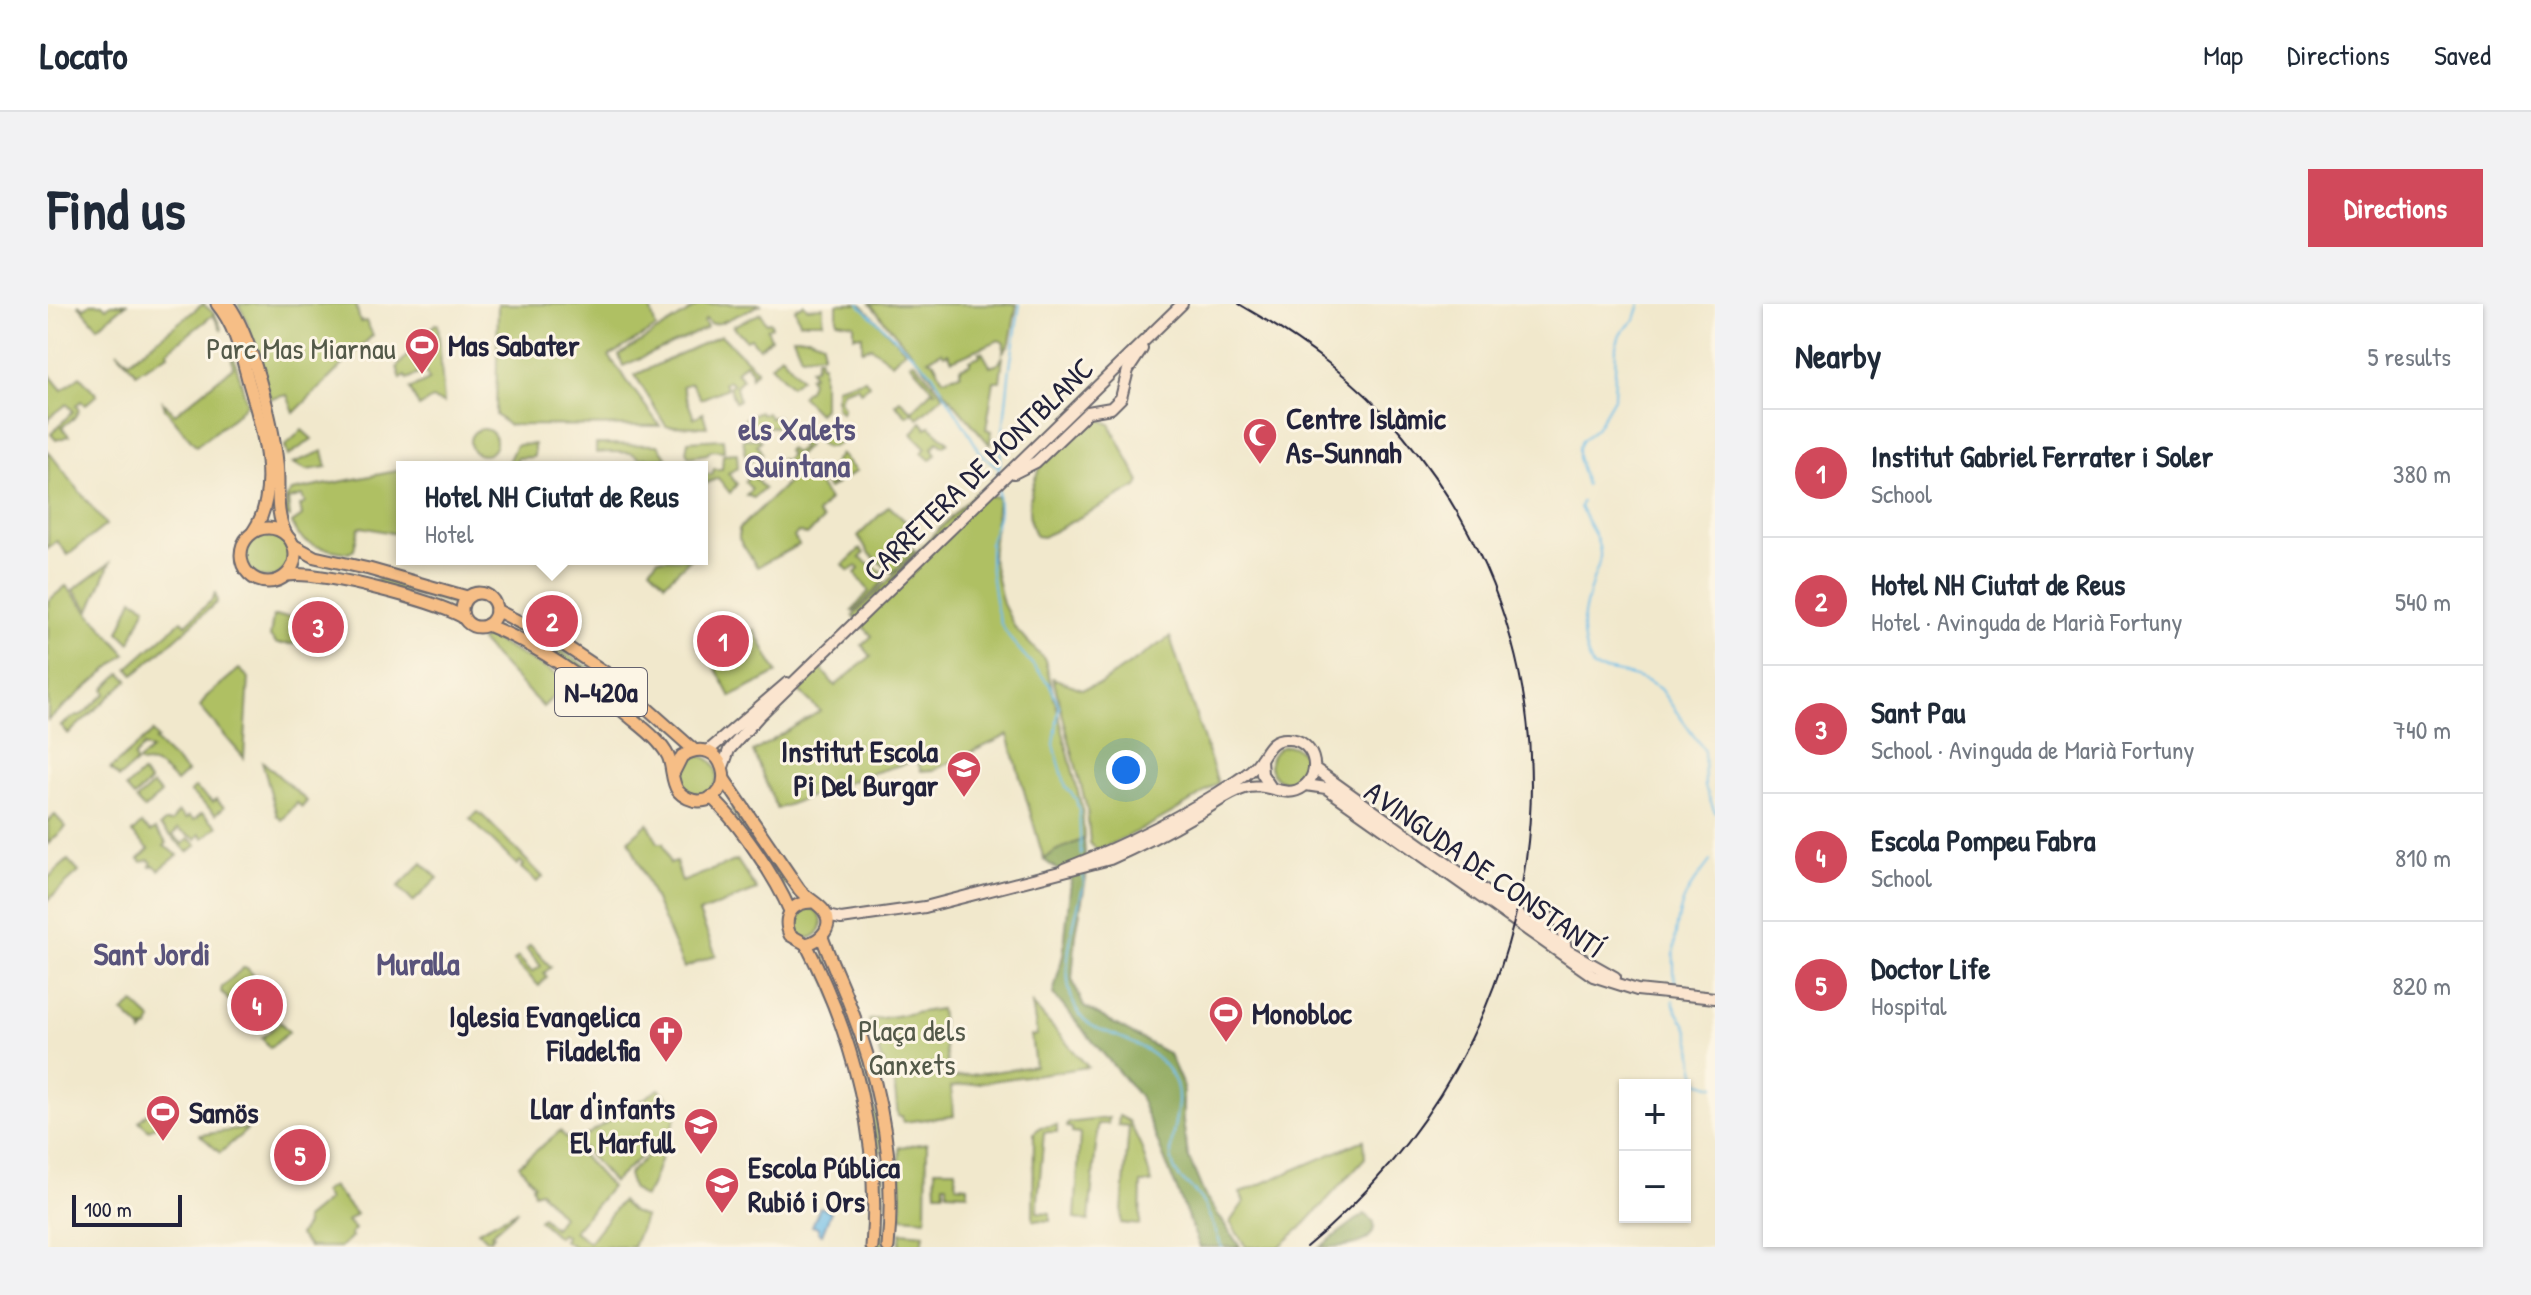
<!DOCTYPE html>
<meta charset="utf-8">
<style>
body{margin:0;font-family:"Patrick Hand",sans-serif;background:#f2f2f3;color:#1f2937}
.controls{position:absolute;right:24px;bottom:24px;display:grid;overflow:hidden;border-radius:0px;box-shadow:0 2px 6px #0004}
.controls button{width:72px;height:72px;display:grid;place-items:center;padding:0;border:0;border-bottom:2px solid #e0e1e3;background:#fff;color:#1f2937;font:40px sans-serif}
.scale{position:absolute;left:24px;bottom:20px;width:110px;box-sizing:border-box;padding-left:8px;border:4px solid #22223b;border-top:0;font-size:22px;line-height:28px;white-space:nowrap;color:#22223b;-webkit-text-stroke:6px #fcf5e5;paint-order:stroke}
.you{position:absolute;left:1078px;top:466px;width:28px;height:28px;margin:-20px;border:6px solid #fff;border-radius:50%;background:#1a73e8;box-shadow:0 0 0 12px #1a73e833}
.badge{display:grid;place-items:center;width:52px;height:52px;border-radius:50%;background:#d1495b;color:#fff;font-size:26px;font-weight:700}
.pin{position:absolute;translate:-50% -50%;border:4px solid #fff;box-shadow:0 2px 8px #0006}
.popup{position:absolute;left:348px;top:157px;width:312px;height:104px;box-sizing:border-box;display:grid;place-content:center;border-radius:0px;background:#fff;filter:drop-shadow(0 2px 6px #0005);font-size:26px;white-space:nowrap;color:#747a83}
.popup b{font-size:30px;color:#1f2937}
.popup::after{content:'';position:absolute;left:50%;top:100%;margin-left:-16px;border:16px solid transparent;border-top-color:#fff}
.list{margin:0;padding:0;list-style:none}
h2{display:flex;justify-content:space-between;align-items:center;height:104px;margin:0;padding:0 32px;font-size:34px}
h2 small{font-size:26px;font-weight:400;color:#747a83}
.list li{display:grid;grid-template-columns:52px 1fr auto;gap:24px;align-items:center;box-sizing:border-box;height:128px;padding:0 32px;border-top:2px solid #e0e1e3}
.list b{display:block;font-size:30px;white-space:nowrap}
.list p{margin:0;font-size:26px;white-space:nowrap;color:#747a83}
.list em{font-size:26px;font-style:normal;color:#747a83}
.map{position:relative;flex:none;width:1667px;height:943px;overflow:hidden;border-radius:0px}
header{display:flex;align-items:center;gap:48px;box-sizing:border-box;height:112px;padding:0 40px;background:#fff;border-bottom:2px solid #e0e1e3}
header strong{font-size:38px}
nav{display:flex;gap:44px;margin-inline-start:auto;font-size:28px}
.intro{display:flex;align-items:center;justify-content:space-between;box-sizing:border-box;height:192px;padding:0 48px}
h1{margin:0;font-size:56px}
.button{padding:20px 36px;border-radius:0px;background:#d1495b;color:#fff;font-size:28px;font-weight:700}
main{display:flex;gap:48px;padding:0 48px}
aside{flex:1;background:#fff;border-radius:0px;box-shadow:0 2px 6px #0004}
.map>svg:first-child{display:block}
.green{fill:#afc063;stroke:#68714f;stroke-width:2}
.forest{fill:#8ba659;stroke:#56644a;stroke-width:2}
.water{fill:#6dbde8;stroke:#487092;stroke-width:2}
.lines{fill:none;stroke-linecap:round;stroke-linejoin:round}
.stream{stroke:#6dbde8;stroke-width:2}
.secondary-casing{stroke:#6a676e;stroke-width:14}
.primary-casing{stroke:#6a676e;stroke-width:15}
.secondary{stroke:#fbe5cf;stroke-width:10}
.primary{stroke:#f6be86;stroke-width:11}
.rail{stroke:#22223b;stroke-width:2}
.labels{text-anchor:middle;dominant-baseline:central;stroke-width:6;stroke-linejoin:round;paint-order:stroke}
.shield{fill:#fcf5e5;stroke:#63616e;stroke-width:2}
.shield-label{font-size:28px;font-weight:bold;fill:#22223b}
.poi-label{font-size:30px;font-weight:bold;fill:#22223b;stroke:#fcf5e5;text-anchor:start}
.park-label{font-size:30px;fill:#535949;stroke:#fcf5e5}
.street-label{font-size:30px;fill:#22223b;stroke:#fcf5e5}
.neighbourhood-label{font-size:32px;font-weight:bold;fill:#59537b;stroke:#fcf5e5}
</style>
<header>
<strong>Locato</strong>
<nav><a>Map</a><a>Directions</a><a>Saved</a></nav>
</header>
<div class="intro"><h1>Find us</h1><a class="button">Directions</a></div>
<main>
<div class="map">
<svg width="1667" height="943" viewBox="0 0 1667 943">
<rect width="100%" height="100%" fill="#fcf5e5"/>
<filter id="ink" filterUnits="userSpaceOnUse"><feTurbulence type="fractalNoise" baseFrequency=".0125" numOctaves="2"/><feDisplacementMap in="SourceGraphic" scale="16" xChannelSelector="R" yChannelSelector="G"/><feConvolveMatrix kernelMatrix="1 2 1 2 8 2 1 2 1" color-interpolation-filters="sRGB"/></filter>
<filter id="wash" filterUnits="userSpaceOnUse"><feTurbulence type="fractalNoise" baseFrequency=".006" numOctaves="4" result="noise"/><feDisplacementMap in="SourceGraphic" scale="32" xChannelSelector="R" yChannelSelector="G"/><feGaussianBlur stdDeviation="1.8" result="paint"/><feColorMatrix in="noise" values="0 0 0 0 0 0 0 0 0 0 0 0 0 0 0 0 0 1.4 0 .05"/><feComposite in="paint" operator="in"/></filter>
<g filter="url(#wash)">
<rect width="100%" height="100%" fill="#f1e8cc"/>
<!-- green -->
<g class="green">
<path d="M30,0L37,4L42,0H54L58,4L63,0H78L50,23Z"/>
<path d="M155,0L167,10L174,27L165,11L119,47L120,50L88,69L69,47L81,57Z"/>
<path d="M190,0H308L312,18L318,17L325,31L246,109L239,91L222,95L198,15Z"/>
<path d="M450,0H601L608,24L561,52L612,122L460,121L448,111Z"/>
<path d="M653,0H714L672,19L663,20L658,15L656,18L659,23L657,25L575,62L571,51Z"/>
<path d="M756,0L759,4L775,3V18H752L747,5Z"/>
<path d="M789,0H813L857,46L844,59L823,43L814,46V31L806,32V20L789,17Z"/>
<path d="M822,0H969L962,39L955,48L956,39L951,36L904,56L900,49L896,51L894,48L880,55L886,58L895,75L912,70V64L922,60V56L932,52L931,48H934L942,62L951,59L955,52L952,77H946L938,125L943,127L942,141Z"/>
<path d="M713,9L718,19L722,18L724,22L719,25L723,34L711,44L703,34L698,36L685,22Z"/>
<path d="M387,20H390L396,99L384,95L371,103L362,85L381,76L377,67L359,75L357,72L353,75L349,63Z"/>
<path d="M673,31L709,66L703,73L704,67L697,59L688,68L695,75L688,82L691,96L687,98L681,82L685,80L680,76L676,79L679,84L653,95L643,79L634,82L646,114L655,109L659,123L618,122L587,71Z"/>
<path d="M745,33H761L775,38V50L753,52Z"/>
<path d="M180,46L185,50L199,99L186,113L148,142L117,105L115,98L127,110L185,63L183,50L177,47Z"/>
<path d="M733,51L753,74L743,82L723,61Z"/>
<path d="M769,54H772V60H775V104L770,109L753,92L761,84L763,77L761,73L765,71L762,65L767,64Z"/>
<path d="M865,57L896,91L870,114L864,108L859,112L847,100L852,96L864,107L883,87H887L862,59Z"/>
<path d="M0,69L14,86L32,72L49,91L37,101L33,97L28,101L31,106L26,114L14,123L21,132L8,136L3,130L25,107L19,100L2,113L0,119Z"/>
<path d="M817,75L821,81L813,88L809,82L794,87L791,96L795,103L793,108L788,103V83Z"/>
<path d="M711,107L713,110L719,109L722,114L729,112L732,123L698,122L697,114Z"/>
<path d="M1042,114H1051L1062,120L1092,178L1089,183L995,233L988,232C975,212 982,177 996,158Z"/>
<circle cx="781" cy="130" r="13"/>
<path d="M873,118L878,124L882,122L900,138L896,142L890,137L884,144L888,150L882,156L874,149L878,144L864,130Z"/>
<circle cx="435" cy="138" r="13"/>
<path d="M254,126L264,135L240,152L237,142Z"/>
<path d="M675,135L676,147L663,146L659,150L641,153L638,147L640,137Z"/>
<path d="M695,135H711L713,137L709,140L714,150L699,158Z"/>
<path d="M748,135H754L759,142L731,170L723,162L733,155L736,157L742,150L739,147L741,144L747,149L754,143Z"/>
<path d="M486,140V153L469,154V163H452L460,158L468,141Z"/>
<path d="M548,140L610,141L619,154H591L584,149L564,148L548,149Z"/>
<path d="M0,147L58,221L20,251L9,237L0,244Z"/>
<path d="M275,147L279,163L259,166L245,159Z"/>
<path d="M689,149L690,164L680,169L689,180L682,189L670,174L657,180L654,170H664L666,165H674L675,150Z"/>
<path d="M792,150L808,167L795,176L793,174L795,172L786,164L777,175L783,182L793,174L787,182L780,185L774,175Z"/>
<path d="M758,161L781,196L769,210L775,216L759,231L750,228L746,233L751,241L709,263L691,235V225Z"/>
<path d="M354,166V231L314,223L311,224L306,245L301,249C280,245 251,244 244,219L254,212L252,202L257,199L254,192L240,196L242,213L238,212V194L244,187Z"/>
<path d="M700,166L716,185L706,194L698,191L704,185L697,178L701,173L698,169Z"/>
<path d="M927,189L950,193L944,254L955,300L967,324L997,356L1034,504L1036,535L1007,547L996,556L960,431L886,466L873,467L869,456L825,469L729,505L705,448L772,407L749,385L772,363L787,382L823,352L814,341L824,332L805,312Z"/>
<path d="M841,202L868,227L865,230L856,222L850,229L867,247L844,269L821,249L810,232Z"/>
<circle cx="219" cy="252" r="22"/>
<path d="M812,245L816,249L812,254L834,268L830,272L835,278L806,308L804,307L821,287L807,269L811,265L809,262L801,267L795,261Z"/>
<path d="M610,255H642L617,279L602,264Z"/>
<path d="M62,259L42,306L25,286Z"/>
<path d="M336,273L404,293L402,300L334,282L328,276Z"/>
<path d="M18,282L78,350L0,416V297Z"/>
<path d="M167,288L169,298L86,371L80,364L134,316L138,320L165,295Z"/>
<path d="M85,295L98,302L82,339L71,328Z"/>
<path d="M225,312L263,313L262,340H229L222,333Z"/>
<path d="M461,317L508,343L555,373L550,379L514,354L458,323Z"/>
<path d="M706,325L729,369L683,393L660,350Z"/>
<path d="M438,332L510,371L513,378L511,387L495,403L432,337Z"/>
<path d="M1122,333L1170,479C1132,506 1092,528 1049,546L1042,539L1039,505L1005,374L1034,385L1052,380Z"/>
<path d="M191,365L201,374L196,454L152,403L158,393Z"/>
<path d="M73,369L80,376L20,430L13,422L22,415L35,410L58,389L56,385Z"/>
<path d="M560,377L626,436L620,441L556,383Z"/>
<path d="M105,428L110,435L107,437L109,439L139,468L128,478C118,468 108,456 93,460L90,457L103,446L96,442L86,453L88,459L71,474L62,465Z"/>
<circle cx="1240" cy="460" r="18"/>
<circle cx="650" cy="471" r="19"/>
<path d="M214,457L259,497L254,503L249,499L234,516L229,512Z"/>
<path d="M94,469L102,478L86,493L78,484Z"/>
<path d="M105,481L113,490L96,505L88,496Z"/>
<path d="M147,484L165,498L168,495L176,503L168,510L142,488Z"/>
<path d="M688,501L741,578L735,581L683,506Z"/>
<path d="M130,508L138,515L141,512L146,516L154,509L170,522L156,534L152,530L148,535L130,525L125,531L135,540L141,534L149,541L140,548L112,522L117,518H124Z"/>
<path d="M430,508L437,514L495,573L489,578L473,564L476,561L472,557L469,561L422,515Z"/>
<path d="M7,511L18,523L0,540V517Z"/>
<path d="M600,519L610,539H615L622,560L628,558L634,578L689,556L709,586L651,609L668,651L636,664L581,536Z"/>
<path d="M93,520L103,528L107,525L119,539L116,542L130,551L111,566L107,562H102L104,559L101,556L94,558L91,555L101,545L84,529Z"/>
<path d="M20,556L31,568L0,596V574Z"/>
<path d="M374,559L390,574L365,598L350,583Z"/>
<circle cx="759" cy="619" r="15"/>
<path d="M482,641L503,663L496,669L499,673L491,682L466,657L470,653L484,668L493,662L478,645Z"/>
<path d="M777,652C803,716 826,780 834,848L828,849C820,779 795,720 770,655Z"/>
<path d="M195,664H199L216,683L190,706L173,688L174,683Z"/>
<path d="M86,699L104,716L100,724H95L97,726L94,729L93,725L75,708Z"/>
<path d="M984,700L1040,763L903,783L906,812L855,818L854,812H850L845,769H839L821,716L892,705L901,774L987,762L983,732L989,731Z"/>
<path d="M232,718L241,728L222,744L214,734Z"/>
<path d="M611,785L631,804L624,824L565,878L529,837Z"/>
<path d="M101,807L110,817L118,810L124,816L105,823L101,826L91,817Z"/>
<path d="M1071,812L1081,817L1093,842L1104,879H1093L1092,921L1073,919L1081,822L1070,821Z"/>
<path d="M1061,814L1060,820H1050L1041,917L1027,915L1032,830L1024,829V824L1019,823L1020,819Z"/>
<path d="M1009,821V828H996L989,908L1002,909V917L985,916L986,829L992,823Z"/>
<path d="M201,824L172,849L152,831Z"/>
<path d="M512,827L563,883L526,927L541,938L573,897L584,908L597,913L585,943H527L515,936L518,933L513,930L510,933L491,916L494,913L506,924L514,912L492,887L486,889L484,881L486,880L471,861Z"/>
<path d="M621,831L603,882L596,894L584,884L580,870Z"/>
<path d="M1316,836L1317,854L1255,922L1231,943H1198L1182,918L1196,898L1192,889Z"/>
<path d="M879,839L878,915L854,913L851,843Z"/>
<rect x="829" y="860" width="6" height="83"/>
<path d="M887,865H908V881L920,882V889L899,888V880H896V888H888Z"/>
<path d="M284,882L308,910L299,917L307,925L302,931L304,933L292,943H261L251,931L258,921L257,915L280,896L275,888Z"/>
<path d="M470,906L443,930L446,931L442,935H438L430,927Z"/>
<path d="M853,928L876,930L874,943H851Z"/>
</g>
<!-- forest -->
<g class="forest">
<path d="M1036,535L1038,573L1028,630L1024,675L1036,703L1121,750L1135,782V817L1140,852L1156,890L1192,943H1152L1091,792L1005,690L1015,651L1023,576L996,556L1007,547Z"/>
<path d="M1316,910L1326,918C1329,943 1292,943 1272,943Z"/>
</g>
<!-- water -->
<path class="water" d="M772,903L783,907L774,930L770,928L771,924L764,922Z"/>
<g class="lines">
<!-- stream -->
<g class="stream">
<path d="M811,0L884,69L934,151L949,162"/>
<path d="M950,174L962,63L972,0"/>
<path d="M1538,181L1530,153V145L1534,137L1549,123L1566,94L1568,42L1572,30L1587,15L1592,0"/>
<path d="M950,184L951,209L942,238V261L948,303L953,320L963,336L1002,381L1011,402L1006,441L1018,483L1028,495L1031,506L1033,551"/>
<path d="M1534,198L1532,203C1538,217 1551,234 1552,249C1553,257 1549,265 1546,273C1535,307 1528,330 1545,364C1568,368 1593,371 1612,385L1656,446L1657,483L1667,509"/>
<path d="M1035,568L1036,580C1026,620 1002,688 1041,720C1048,725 1060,728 1069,732C1090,741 1110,749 1123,770C1139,794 1123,821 1123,848C1124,876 1138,875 1151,893C1161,906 1167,927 1174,943"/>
<path d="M1627,679C1624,654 1627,612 1639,589C1645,578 1655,567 1662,557"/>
<path d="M1625,696C1627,708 1632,711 1637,720C1648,739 1642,761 1652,779L1667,782"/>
</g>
</g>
</g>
<g filter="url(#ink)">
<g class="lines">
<!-- secondary casing -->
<g class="secondary-casing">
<g id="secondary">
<path d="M966,169L988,158L1040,108L1063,104L1073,94L1080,66L1094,45"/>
<path d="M660,447L739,379"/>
<path d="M1213,455L1214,470L1222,482"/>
<path d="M675,463L681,446L711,412L1134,0"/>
<path d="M1266,464L1519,646L1567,673"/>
<path d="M1258,481L1278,484L1545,672L1589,686L1667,694"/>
<path d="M779,612L793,615L877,603L1062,555C1092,542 1120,527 1149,510C1164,502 1180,489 1197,484C1219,477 1238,496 1255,483C1276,468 1265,435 1240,435C1224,434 1220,444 1213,455C1208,463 1198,471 1190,476C1136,512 1077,541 1016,565"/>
<path d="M1511,612L1518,645"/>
<path d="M1484,620L1500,618L1511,612"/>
</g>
</g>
<!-- primary casing -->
<g class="primary-casing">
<g id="primary">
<path d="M169,0C188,23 193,50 201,79C214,123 234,186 205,228"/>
<path d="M180,0C203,30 225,120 229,158C232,183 226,207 238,230"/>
<circle cx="220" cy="251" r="27"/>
<path d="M245,241L267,253L321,265L419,293"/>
<path d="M239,271C273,267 384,296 415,313"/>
<circle cx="431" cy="306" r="17"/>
<path d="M448,306L516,341L564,373L646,446"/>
<path d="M439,321C492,342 538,376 582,413C595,424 612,436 620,452C625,463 623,477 630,487C635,493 644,497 651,497C693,496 677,426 634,452L625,470"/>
<path d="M676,475L751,585C758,594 769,598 776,607C787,622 773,637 758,640L742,631C734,613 744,598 764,598"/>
<path d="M663,493C691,519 727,572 742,607"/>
<path d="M774,633C783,658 795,682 804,707C833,782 848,862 840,943"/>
<path d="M758,640C806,733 833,838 824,943"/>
</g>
</g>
<!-- secondary -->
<use href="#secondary" class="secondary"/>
<!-- primary -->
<use href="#primary" class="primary"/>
<!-- rail -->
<path class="rail" d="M1191,0C1252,35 1310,76 1355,131C1565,384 1505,739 1258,943"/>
</g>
</g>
<!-- icons -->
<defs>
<g id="stadium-pin" transform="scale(1.8)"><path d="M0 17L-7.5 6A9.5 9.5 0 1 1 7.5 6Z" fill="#d1495b" stroke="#fcf5e5"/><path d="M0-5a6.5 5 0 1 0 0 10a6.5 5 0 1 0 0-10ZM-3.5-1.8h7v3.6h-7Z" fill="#fff"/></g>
<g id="mosque-pin" transform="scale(1.8)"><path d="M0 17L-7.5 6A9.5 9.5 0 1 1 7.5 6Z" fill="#d1495b" stroke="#fcf5e5"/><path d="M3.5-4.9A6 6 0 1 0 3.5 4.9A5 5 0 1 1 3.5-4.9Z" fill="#fff"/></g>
<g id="school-pin" transform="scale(1.8)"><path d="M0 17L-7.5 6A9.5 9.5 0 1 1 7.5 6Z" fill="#d1495b" stroke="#fcf5e5"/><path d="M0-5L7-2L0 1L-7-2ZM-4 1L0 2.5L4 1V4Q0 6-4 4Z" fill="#fff"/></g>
<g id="church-pin" transform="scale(1.8)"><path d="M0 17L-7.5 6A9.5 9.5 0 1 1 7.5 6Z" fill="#d1495b" stroke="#fcf5e5"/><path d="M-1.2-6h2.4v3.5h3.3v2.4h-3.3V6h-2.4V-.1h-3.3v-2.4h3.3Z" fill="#fff"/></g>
</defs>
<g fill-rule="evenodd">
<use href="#stadium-pin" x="374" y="41"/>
<use href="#mosque-pin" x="1212" y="131"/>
<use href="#school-pin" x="916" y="464"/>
<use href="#stadium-pin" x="1178" y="709"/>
<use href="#church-pin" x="618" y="729"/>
<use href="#stadium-pin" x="115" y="808"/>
<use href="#school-pin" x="653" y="821"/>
<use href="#school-pin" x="674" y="880"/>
</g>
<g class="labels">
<!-- shield labels -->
<rect class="shield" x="507" y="364" width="92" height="48" rx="6"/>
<g class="shield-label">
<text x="553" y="388">N-420a</text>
</g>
<!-- poi labels -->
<g class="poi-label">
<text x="400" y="41">Mas Sabater</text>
<text x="1238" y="114">Centre Islàmic<tspan x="1238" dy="34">As-Sunnah</tspan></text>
<text x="890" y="447" text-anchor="end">Institut Escola<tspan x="890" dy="34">Pi Del Burgar</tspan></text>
<text x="1204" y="709">Monobloc</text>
<text x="592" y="712" text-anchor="end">Iglesia Evangelica<tspan x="592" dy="34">Filadelfia</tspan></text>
<text x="627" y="804" text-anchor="end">Llar d'infants<tspan x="627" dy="34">El Marfull</tspan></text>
<text x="141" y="808">Samös</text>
<text x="700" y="863">Escola Pública<tspan x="700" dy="34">Rubió i Ors</tspan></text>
</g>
<!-- park labels -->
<g class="park-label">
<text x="253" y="44">Parc Mas Miarnau</text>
<text x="864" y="726">Plaça dels<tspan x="864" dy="34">Ganxets</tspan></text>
</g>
<!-- street labels -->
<g class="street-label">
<text transform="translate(930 165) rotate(-44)">CARRETERA DE MONTBLANC</text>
<text transform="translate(1437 565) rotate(35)">AVINGUDA DE CONSTANTÍ</text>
</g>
<!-- neighbourhood labels -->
<g class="neighbourhood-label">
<text x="749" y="124">els Xalets<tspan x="749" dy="37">Quintana</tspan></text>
<text x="104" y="649">Sant Jordi</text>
<text x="370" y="659">Muralla</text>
</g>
</g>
</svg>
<div class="controls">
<button>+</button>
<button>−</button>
</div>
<div class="scale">100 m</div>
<div class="you"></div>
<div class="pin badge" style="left:675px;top:337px">1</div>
<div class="pin badge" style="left:504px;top:317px">2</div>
<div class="popup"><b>Hotel NH Ciutat de Reus</b>Hotel</div>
<div class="pin badge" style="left:270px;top:323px">3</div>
<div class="pin badge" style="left:209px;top:701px">4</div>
<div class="pin badge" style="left:252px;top:851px">5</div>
</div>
<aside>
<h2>Nearby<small>5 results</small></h2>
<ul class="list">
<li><span class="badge">1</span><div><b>Institut Gabriel Ferrater i Soler</b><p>School</p></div><em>380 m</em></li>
<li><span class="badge">2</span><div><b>Hotel NH Ciutat de Reus</b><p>Hotel · Avinguda de Marià Fortuny</p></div><em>540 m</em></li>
<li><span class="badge">3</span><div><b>Sant Pau</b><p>School · Avinguda de Marià Fortuny</p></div><em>740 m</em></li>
<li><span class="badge">4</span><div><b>Escola Pompeu Fabra</b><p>School</p></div><em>810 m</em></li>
<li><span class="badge">5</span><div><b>Doctor Life</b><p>Hospital</p></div><em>820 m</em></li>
</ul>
</aside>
</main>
